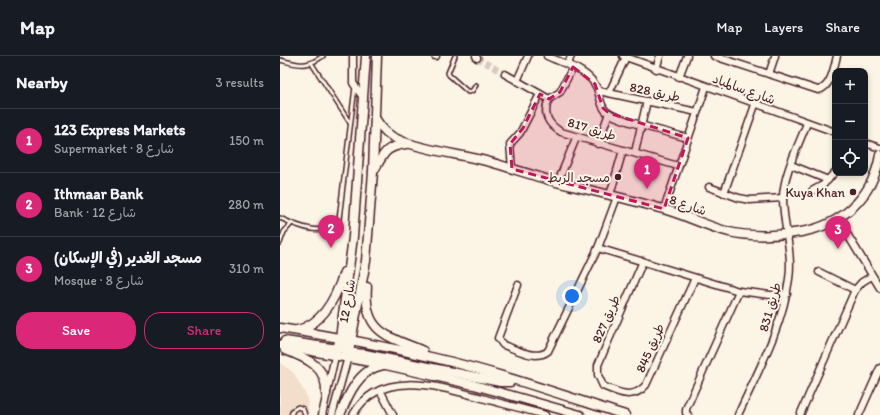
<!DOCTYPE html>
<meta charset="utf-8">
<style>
body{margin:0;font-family:Itim,"Playpen Sans Arabic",sans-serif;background:#242831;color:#f1f3f6}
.controls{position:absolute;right:12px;top:12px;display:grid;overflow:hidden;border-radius:8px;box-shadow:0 2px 6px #0003}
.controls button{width:36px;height:36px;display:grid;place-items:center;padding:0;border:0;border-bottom:1px solid #363941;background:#171b24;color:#f1f3f6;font:20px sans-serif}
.you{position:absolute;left:292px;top:240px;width:14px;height:14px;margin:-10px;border:3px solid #fff;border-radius:50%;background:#1a73e8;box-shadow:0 0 0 6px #1a73e833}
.badge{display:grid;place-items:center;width:26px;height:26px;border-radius:50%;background:#db2777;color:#fff;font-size:13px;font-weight:700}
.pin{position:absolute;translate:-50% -33px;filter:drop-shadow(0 1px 2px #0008)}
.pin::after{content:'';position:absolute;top:21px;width:14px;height:12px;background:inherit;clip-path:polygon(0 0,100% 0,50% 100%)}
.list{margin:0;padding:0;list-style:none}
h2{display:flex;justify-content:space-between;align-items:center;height:52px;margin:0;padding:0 16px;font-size:17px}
h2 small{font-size:13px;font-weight:400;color:#9ea1a6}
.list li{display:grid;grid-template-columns:26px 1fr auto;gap:12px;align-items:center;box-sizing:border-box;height:64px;padding:0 16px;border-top:1px solid #363941}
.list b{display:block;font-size:15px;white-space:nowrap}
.list p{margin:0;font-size:13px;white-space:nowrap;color:#9ea1a6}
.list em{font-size:13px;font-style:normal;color:#9ea1a6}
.actions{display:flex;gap:8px;padding:12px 16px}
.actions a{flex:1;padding:9px 0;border:1px solid #db2777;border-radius:16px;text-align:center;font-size:14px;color:#db2777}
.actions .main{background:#db2777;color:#fff}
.icon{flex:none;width:22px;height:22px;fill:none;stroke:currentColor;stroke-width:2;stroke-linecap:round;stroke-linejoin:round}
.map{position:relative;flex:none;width:600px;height:359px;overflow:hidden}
header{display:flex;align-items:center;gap:24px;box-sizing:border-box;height:56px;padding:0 20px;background:#171b24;border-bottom:1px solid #363941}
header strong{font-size:19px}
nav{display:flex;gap:22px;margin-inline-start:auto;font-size:14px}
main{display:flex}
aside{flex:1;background:#171b24}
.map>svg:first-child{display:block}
.built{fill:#f3decc}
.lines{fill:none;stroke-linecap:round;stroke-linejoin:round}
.minor-tunnel{stroke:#d8cac0;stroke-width:6;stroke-dasharray:6 3;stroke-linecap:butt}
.service-casing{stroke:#4a1f2b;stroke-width:6}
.minor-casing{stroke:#4a1f2b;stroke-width:9}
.tertiary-casing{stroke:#4a1f2b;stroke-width:11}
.service{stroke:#fcf5e5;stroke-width:3}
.minor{stroke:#fcf5e5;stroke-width:6}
.tertiary{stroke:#fcf5e5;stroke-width:8}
.marked{fill:#c2185b;fill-opacity:0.2;stroke:#c2185b;stroke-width:3;stroke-dasharray:8 5;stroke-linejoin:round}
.poi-dot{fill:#4a1f2b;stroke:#fcf5e5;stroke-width:1.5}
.labels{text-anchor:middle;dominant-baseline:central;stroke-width:4;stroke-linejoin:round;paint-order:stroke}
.street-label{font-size:13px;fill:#4a1f2b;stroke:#fcf5e5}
.poi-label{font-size:13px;fill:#4a1f2b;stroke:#fcf5e5;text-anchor:end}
</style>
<header>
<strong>Map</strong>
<nav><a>Map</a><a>Layers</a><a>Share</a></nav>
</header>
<main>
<aside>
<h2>Nearby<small>3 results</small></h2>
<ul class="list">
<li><span class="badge">1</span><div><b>123 Express Markets</b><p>Supermarket · شارع 8</p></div><em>150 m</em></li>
<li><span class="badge">2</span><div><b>Ithmaar Bank</b><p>Bank · شارع 12</p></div><em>280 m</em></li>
<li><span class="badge">3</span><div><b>مسجد الغدير (في الإسكان)</b><p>Mosque · شارع 8</p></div><em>310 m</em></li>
</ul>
<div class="actions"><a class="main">Save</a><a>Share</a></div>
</aside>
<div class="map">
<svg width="600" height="359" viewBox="0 0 600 359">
<rect width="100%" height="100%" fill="#fcf5e5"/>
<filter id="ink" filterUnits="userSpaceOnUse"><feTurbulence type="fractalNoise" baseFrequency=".025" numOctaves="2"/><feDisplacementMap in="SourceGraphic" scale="8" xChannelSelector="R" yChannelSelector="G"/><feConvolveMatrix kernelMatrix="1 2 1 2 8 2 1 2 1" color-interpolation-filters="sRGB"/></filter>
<g filter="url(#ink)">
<!-- built -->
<path class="built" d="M0,307L13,316L27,341L29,359H0Z"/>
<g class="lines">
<!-- minor-tunnel -->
<path class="minor-tunnel" d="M197,2L225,18"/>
<!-- service casing -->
<g class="service-casing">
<g id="service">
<path d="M175,0L168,17L169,19L188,36L192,35L196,29"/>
<path d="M0,4C20,9 26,12 43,0"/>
<path d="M32,8L70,67"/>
<path d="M0,162C17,170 47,183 59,163L75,31"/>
<path d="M0,187L4,176L11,168"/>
<path d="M11,359L13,354L18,351L23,353L25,359"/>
</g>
</g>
<!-- minor casing -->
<g class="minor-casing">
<g id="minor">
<path d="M73,0V27L84,43"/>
<path d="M155,0H156"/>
<path d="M196,0L197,2"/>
<path d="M267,0C284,8 308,13 317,32C320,39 320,50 326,55C337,65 391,77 408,82"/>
<path d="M343,0L555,76"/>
<path d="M434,0L538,34C551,32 554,11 557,0"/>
<path d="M288,8L291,0"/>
<path d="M376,13L380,0"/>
<path d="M225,18L269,43C262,58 268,68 281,76L398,110"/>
<path d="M489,18L495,0"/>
<path d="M399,21L407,0"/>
<path d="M237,25L248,0"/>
<path d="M319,35L417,56"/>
<path d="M329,37L346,1"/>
<path d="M269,43L280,36L293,11"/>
<path d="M585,87L600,92"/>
<path d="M318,88L329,57"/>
<path d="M355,96L367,45"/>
<path d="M511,109L548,124"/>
<path d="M232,113L230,88L240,77L260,38"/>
<path d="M278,126L296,82"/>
<path d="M429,131L459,142L470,144L503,142"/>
<path d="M532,135L543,129L555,116"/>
<path d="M444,137L475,49"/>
<path d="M330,139L343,94"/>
<path d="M384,153L426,31"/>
<path d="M558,163L600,232"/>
<path d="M318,192L459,235L490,239L507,238"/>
<path d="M363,205L318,309V319L323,330C339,337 353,344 366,329L415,222"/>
<path d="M539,216L575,234"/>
<path d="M238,229L218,282L223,289C236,293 256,305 268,295L318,192L337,141"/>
<path d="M100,334L113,359"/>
<path d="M42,359L55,300"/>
<path d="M52,359L68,301"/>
<path d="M73,359C99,311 161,331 202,342C223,348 244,353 265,359"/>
<path d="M408,359L406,357V353L459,235"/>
<path d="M458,359C478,315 502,272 509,223C513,196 503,169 503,142C503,119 519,88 527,67"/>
<path d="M520,359L575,234L582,226L592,220"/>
<path d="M579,359L600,312"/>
</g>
</g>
<!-- tertiary casing -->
<g class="tertiary-casing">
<g id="tertiary">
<path d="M95,62C101,72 108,80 119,84C146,95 181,98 210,106C234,113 257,121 280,127C314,135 349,143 383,153C405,159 426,170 449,176C471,181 499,180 521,176C562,169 593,141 600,99"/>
<path d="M93,116C104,99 103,91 126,88"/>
<path d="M87,231C83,277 108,280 143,295"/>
<path d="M0,272C52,280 104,290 155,302C220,317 282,339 345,359"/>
<path d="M17,274C44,268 57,239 64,216"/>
<path d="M5,285L51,292H61"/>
<path d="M0,289L106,309L194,329L300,359"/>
<path d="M66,289L70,241"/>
<path d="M5,294C27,302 48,311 46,338"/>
<path d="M65,296L85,298L220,326H230"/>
<path d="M55,300L60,282L73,181L86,0"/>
<path d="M68,301L86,205L93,116L97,0"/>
<path d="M60,359C68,339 79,313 103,309"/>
</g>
</g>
<!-- service -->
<use href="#service" class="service"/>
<!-- minor -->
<use href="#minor" class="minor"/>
<!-- tertiary -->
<use href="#tertiary" class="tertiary"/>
</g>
</g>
<!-- marked area -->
<path class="marked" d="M293,11L315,28L323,52L329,57L408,82L384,153L232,113L230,88L243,72L260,38L269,43L280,36Z"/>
<!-- markers -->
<g class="poi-dot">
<circle cx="338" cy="121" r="4"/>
<circle cx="573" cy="136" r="4"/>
</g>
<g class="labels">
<!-- street labels -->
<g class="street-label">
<text transform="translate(464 33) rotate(20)">شارع سالمباد</text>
<text transform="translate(375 36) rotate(12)">طريق 828</text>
<text transform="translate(312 73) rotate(17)">طريق 817</text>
<text transform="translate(408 149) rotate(19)">شارع 8</text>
<text transform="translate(67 245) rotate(-80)">شارع 12</text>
<text transform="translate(490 251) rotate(-74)">طريق 831</text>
<text transform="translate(326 263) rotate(-66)">طريق 827</text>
<text transform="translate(370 292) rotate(-66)">طريق 845</text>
</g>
<!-- poi labels -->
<g class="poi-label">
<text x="330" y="121">مسجد الربط</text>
<text x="565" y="136">Kuya Khan</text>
</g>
</g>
</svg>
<div class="controls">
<button>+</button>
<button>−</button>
<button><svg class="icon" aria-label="locate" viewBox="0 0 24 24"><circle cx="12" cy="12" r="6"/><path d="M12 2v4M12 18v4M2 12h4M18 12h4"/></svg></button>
</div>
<div class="you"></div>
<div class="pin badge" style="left:367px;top:133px">1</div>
<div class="pin badge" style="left:51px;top:192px">2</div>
<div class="pin badge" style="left:558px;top:193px">3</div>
</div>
</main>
